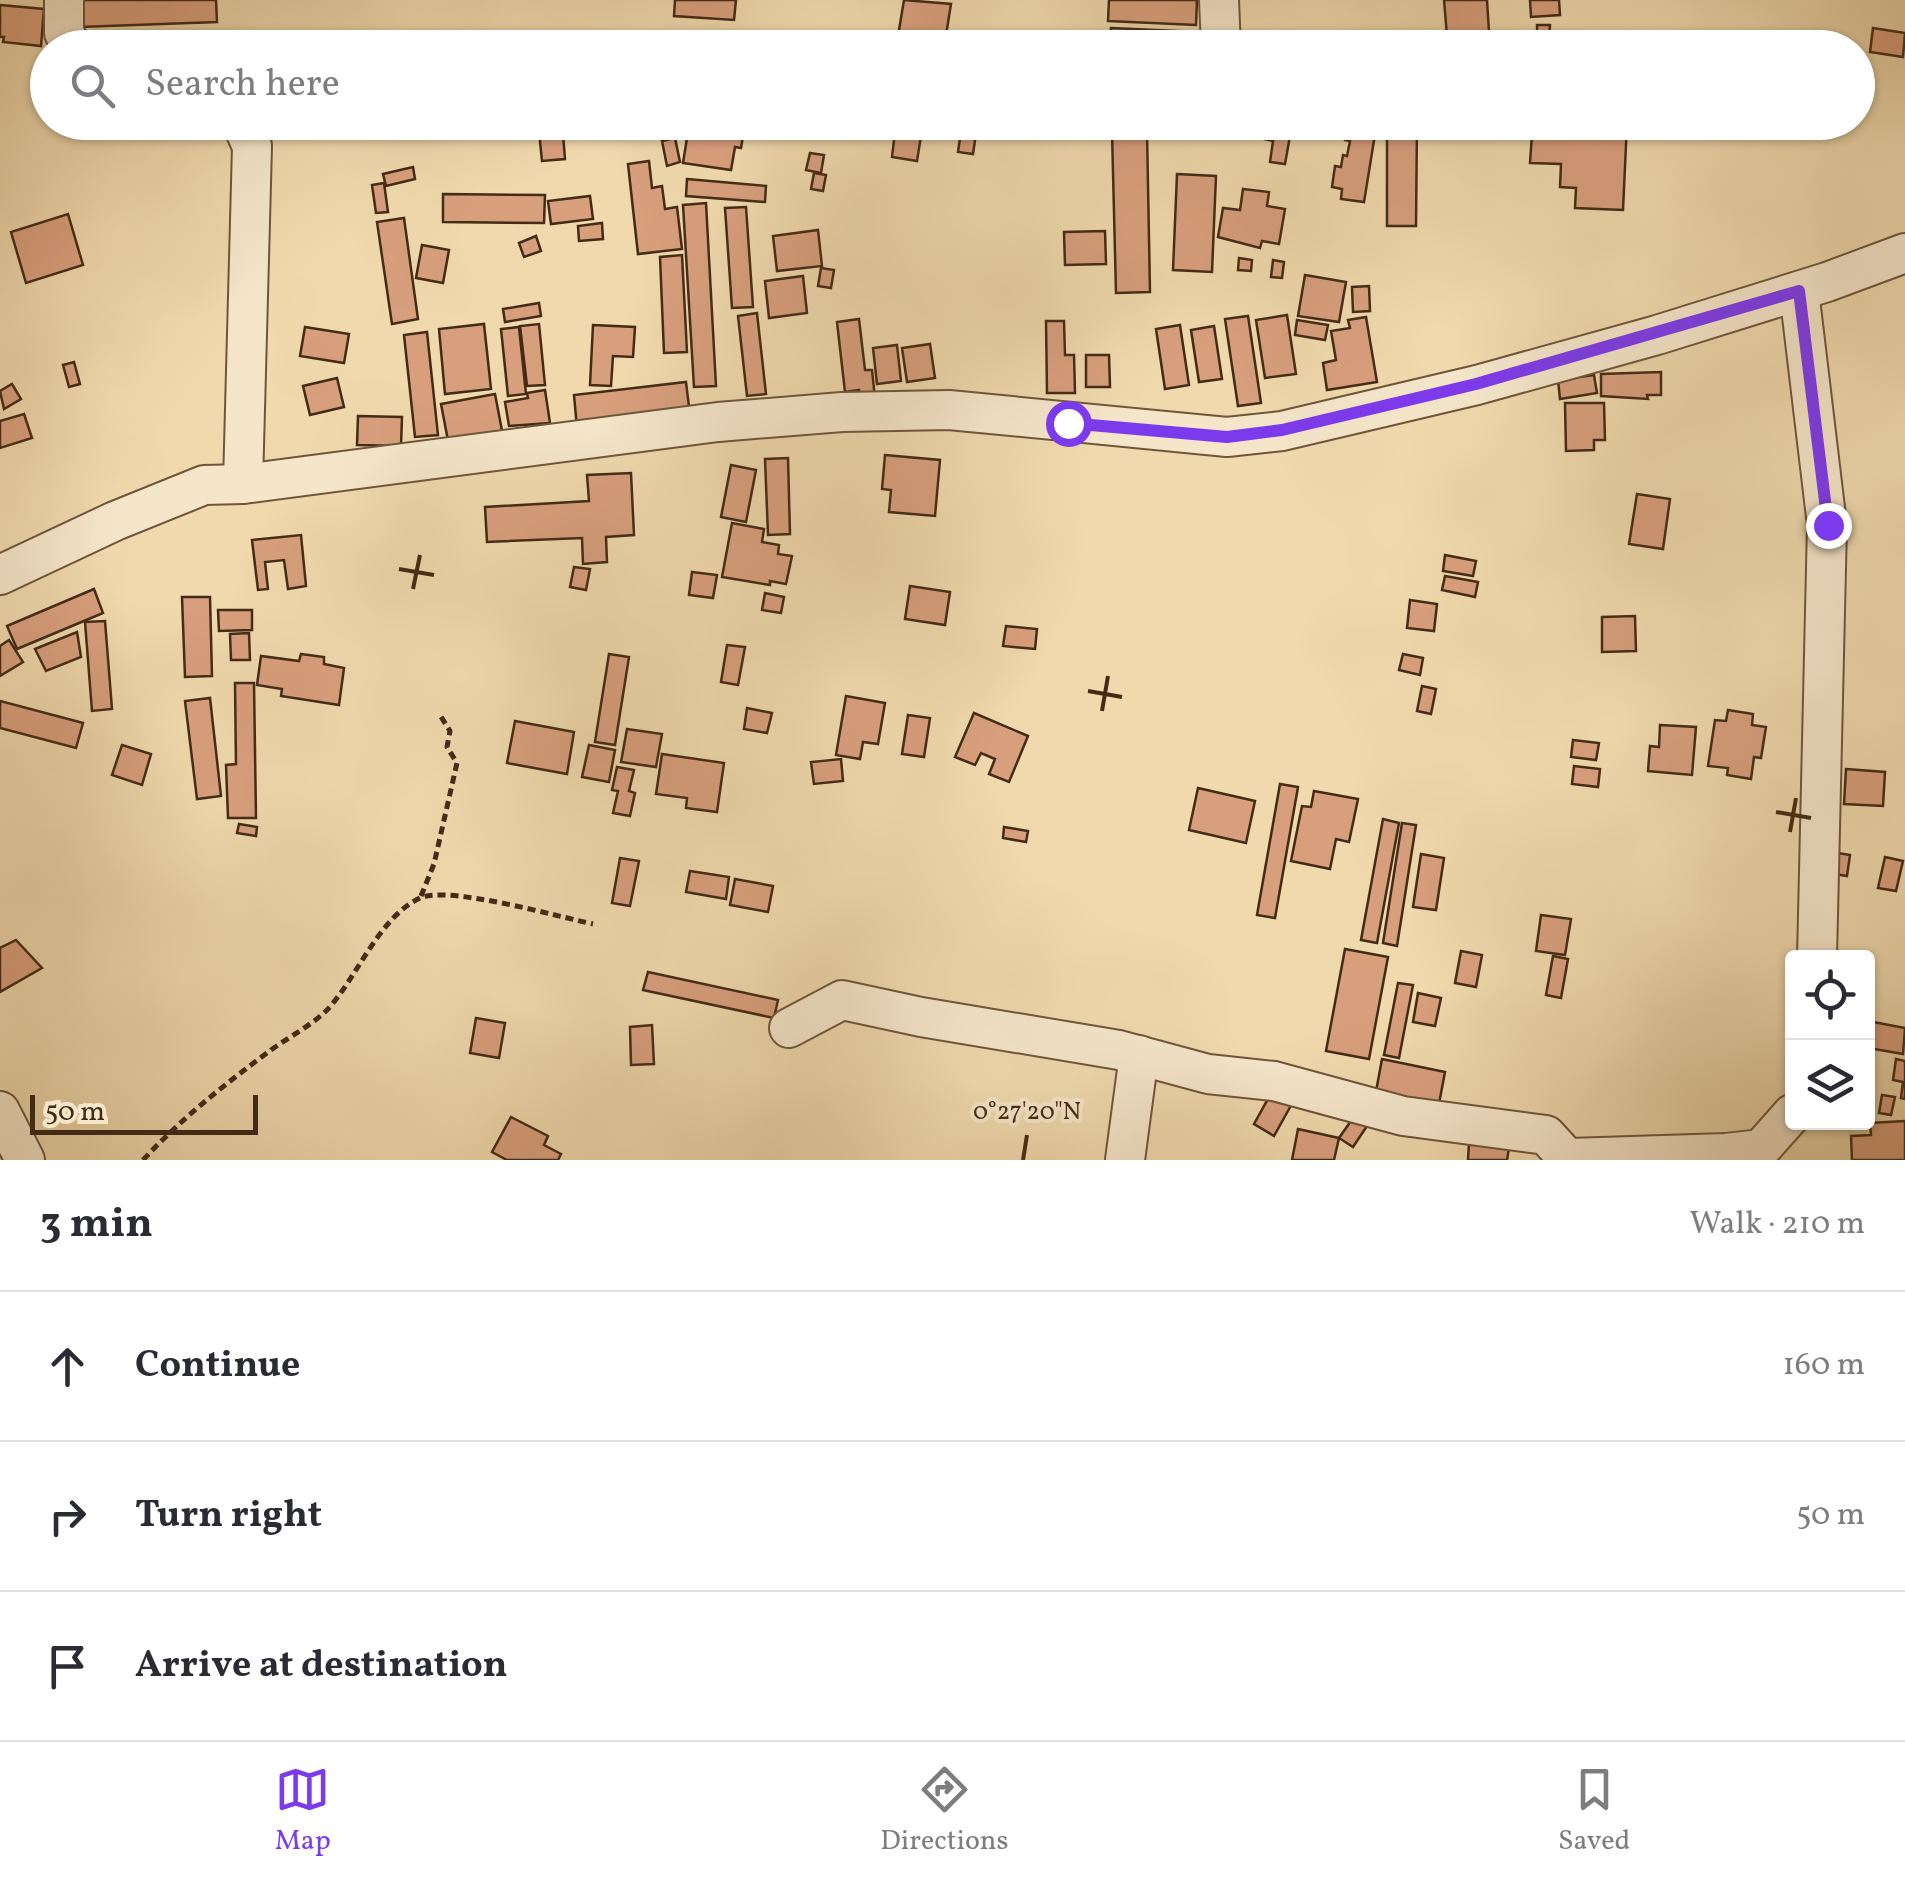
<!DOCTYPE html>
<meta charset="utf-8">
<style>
body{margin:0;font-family:Vollkorn,serif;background:#f7f7f7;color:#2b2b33}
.controls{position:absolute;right:30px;bottom:30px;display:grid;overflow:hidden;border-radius:10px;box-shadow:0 2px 8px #0004}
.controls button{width:90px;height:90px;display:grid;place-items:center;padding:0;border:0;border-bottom:2px solid #e1e1e2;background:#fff;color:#2b2b33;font:50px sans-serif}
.scale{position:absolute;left:30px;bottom:25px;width:228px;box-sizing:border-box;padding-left:10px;border:5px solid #442b15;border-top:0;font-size:28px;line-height:35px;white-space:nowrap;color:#442b15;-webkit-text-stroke:8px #f5e6ca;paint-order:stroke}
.stop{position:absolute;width:30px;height:30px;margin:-22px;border:8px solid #7c3aed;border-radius:50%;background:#fff}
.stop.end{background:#7c3aed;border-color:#fff;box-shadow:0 2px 10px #0008}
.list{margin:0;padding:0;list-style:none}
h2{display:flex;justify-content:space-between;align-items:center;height:130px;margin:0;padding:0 40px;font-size:42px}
h2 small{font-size:32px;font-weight:400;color:#7c7c81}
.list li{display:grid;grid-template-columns:65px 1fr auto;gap:30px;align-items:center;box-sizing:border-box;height:150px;padding:0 40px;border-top:2px solid #e1e1e2}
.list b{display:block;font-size:38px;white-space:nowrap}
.list em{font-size:32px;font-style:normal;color:#7c7c81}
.icon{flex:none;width:55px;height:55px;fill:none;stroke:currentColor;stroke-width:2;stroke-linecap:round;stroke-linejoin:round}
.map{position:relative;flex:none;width:1905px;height:1160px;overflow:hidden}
.search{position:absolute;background:#fff;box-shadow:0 2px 8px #0004;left:30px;right:30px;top:30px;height:110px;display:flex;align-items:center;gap:25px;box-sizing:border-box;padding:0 35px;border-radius:55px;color:#7c7c81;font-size:38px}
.sheet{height:580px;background:#fff}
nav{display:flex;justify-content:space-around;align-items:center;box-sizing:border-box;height:140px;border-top:2px solid #e1e1e2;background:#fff;font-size:28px;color:#7c7c81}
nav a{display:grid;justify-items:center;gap:5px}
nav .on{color:#7c3aed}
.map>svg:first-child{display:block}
.building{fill:#d89f7d;stroke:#442b15;stroke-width:2.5}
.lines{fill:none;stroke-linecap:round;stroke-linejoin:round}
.minor-casing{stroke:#6f563b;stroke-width:42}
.path{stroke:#442b15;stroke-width:5;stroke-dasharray:8 5;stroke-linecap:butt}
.minor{stroke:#f5e6ca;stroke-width:38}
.route{stroke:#7c3aed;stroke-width:12}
.ticks{fill:none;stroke:#442b15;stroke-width:4}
.ticks-label{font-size:25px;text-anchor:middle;fill:#442b15;stroke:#f5e6ca;stroke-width:8;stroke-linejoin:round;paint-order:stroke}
</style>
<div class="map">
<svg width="1905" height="1160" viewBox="0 0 1905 1160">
<rect width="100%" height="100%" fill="#efd9ad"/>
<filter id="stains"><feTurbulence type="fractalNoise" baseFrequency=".002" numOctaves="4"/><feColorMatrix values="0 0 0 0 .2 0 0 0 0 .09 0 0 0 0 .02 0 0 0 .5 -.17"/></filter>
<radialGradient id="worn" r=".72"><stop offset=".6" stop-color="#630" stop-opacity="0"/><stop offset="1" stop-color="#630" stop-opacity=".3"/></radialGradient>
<!-- building -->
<g class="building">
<path d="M79,0H216L217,22L80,27Z"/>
<path d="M675,0H736L734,20L674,16Z"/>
<path d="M904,0L951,4L944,48L897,42Z"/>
<path d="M1109,0H1197L1196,25L1108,21Z"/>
<path d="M1444,0H1487L1490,48H1448Z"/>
<path d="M1530,0H1559L1560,15L1531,17Z"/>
<path d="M0,5L44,9L41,46L3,42L4,37H0Z"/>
<path d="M1537,25H1550L1549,39H1537Z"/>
<path d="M1111,28L1198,32V48H1110Z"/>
<path d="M1873,28L1905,33L1903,57L1870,52Z"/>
<path d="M712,36L770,45V48H710Z"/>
<path d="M538,122H562L565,159L542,161Z"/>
<path d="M682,122L745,124L741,148L735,147L731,170L683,163L687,138L680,137Z"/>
<path d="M1271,122H1291L1289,132L1270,129Z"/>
<path d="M1310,122H1377L1364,202L1341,199L1342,189L1332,187L1335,166L1341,167L1343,155L1347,156L1350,141L1345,140L1346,133L1335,131L1334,137L1319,135L1320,129L1309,127Z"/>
<path d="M1387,122H1417L1416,226H1387Z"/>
<path d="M1563,122L1627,123L1623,210L1575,208L1576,188L1560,187L1561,164L1530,163L1532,134L1562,135Z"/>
<path d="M962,125L977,127L973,154L958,152Z"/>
<path d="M1147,131L1150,292L1116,293L1112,132Z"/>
<path d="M895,132L921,136L917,161L892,157Z"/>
<path d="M1265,132L1290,136L1285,164L1270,162L1273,141L1264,139Z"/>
<path d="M675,138L680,162L667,166L662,141Z"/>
<path d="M810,153L824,155L821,173L806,170Z"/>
<path d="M649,161L652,188L662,186L665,209L677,207L682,249L638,254L628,164Z"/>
<path d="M413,167L415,179L386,186L383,174Z"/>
<path d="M814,173L826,175L823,191L811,189Z"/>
<path d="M1177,174L1216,176L1212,272L1173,270Z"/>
<path d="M687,179L766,186L765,202L686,196Z"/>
<path d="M384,183L388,212L376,213L372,185Z"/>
<path d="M1243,189L1269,192L1267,206L1285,209L1279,244L1262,241L1260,248L1218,237L1223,208L1240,210Z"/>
<path d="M443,194L545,195L544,223L443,222Z"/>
<path d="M590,196L593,219L551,224L548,201Z"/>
<path d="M706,203L716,386L694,387L683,205Z"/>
<path d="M746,207L753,307L732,308L725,208Z"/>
<path d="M68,214L83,265L26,283L11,232Z"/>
<path d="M404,218L418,319L392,324L377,222Z"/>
<path d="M602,223L603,239L579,241L578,226Z"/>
<path d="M818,230L822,266L777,271L773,236Z"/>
<path d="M1105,231L1106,264L1065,265L1064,232Z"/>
<path d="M536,236L541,251L524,257L519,243Z"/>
<path d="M422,245L449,250L443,283L416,278Z"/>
<path d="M682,255L687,352L664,353L660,257Z"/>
<path d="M1239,258L1252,260L1251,271L1238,270Z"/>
<path d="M1273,260L1284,262L1282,278L1271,277Z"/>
<path d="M821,268L834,270L831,288L818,286Z"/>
<path d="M1305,275L1346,282L1339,322L1298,316Z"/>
<path d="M803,276L807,313L769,318L765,281Z"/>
<path d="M1369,286L1370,311L1353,312L1352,287Z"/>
<path d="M539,303L541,316L505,322L503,309Z"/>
<path d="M757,313L766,394L747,396L738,316Z"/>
<path d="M1287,315L1296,374L1265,378L1256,320Z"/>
<path d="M1248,316L1261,403L1238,406L1225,319Z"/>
<path d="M1366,317L1377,382L1327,390L1323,363L1336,360L1331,331L1350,328L1348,320Z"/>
<path d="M859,319L865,370H872L875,398L861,400L859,390L845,392L837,322Z"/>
<path d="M1297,320L1328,325L1325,340L1295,335Z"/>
<path d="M1046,321H1064L1065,355H1074L1075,393H1047Z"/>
<path d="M484,324L491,389L445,394L439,329Z"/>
<path d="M539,324L545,385L527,386L520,326Z"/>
<path d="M593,325L635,327L633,357L613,356L611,386L590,385Z"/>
<path d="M1180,325L1189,385L1165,389L1156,329Z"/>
<path d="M1214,326L1222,379L1199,382L1191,330Z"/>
<path d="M305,327L349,334L344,363L300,356Z"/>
<path d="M519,327L526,394L508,396L501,329Z"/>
<path d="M427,332L438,435L415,437L404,335Z"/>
<path d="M930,344L935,378L907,382L902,348Z"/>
<path d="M897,345L901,381L877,384L873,348Z"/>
<path d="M1086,355H1109L1110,387H1086Z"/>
<path d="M74,362L80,384L69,387L63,365Z"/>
<path d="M1661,372V395H1647L1648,399L1601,396V374Z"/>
<path d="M1594,375L1597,393L1560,399L1558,380Z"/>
<path d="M337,378L344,407L310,415L303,386Z"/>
<path d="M686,382L690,415L577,428L574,395Z"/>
<path d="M12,384L21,399L4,409L0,391Z"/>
<path d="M545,390L550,423L509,426L505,402L528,398L527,393Z"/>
<path d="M495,394L503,436L449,446L441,404Z"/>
<path d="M1565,403H1604L1605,440H1594V450L1566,451Z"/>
<path d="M24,414L32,438L0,448V421Z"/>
<path d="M358,416L402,417L401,446L357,445Z"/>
<path d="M885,455L940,460L935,516L889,512L891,490L882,489Z"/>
<path d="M788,458L790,534L768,535L765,459Z"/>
<path d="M731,465L756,470L746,522L721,517Z"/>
<path d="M631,473L634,535L606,537L607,562L583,564L582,538L487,542L485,507L589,501L587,475Z"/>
<path d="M1637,494L1670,499L1663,549L1629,544Z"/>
<path d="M732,523L764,529L762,542L779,545L778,554L792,556L786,584L770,581V585L722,577Z"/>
<path d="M301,535L306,586L288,589L284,560L265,562L268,589L258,590L252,540Z"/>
<path d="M1445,555L1476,561L1473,576L1443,571Z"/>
<path d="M574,567L590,569L586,590L570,587Z"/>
<path d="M692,572L717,575L713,598L689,595Z"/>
<path d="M1445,576L1478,582L1475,597L1442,590Z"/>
<path d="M910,586L950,592L945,625L905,619Z"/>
<path d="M94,589L103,613L17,649L7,626Z"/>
<path d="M765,593L784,597L781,613L762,610Z"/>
<path d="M182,597H210L212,676L185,677Z"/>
<path d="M1410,600L1437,604L1434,631L1407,628Z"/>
<path d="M218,610H252V630L219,631Z"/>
<path d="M1635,616L1636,651L1602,652V617Z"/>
<path d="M105,621L112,709L92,711L85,622Z"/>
<path d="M1006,626L1037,629L1035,649L1003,646Z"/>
<path d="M77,632L81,657L46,671L35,649Z"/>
<path d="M249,633L250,660H231L230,634Z"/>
<path d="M9,640L23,662L0,676V646Z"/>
<path d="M727,645L745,647L738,685L721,682Z"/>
<path d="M301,654L324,657V664L344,668L339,705L281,696L282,689L257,685L261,656L299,661Z"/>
<path d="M609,654L629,657L615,745L595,742Z"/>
<path d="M1403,654L1423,658L1420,675L1399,670Z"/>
<path d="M235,683H254L256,818H228L226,765L236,764Z"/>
<path d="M1422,686L1436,689L1431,714L1417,711Z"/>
<path d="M846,696L885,703L878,744L863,742L860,759L836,755Z"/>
<path d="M210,698L221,796L197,799L185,701Z"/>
<path d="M0,701L83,723L76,748L0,728Z"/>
<path d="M747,708L772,713L767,733L744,729Z"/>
<path d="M1728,710L1753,714L1752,725L1766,727L1761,758L1754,757L1751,779L1727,775L1728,768L1708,766L1715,720L1726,721Z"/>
<path d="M974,713L1028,736L1009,782L989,774L995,759L981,753L975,765L955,757Z"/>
<path d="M908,715L930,718L924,757L902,754Z"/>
<path d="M515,721L574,732L567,774L507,763Z"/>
<path d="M1660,725L1696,727L1692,775L1648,771L1650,746L1659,747Z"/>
<path d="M627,729L662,734L656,767L621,762Z"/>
<path d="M1573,740L1599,743L1596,760L1571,757Z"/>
<path d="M122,745L151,754L142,785L112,775Z"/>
<path d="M589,745L615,750L609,782L582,777Z"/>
<path d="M662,754L724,763L717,812L686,808L687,798L656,794Z"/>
<path d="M841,759L843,781L814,784L811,762Z"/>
<path d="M1574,766L1600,769L1598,787L1572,784Z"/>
<path d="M617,767L634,770L629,791L635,793L630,816L613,813L618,791L612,790Z"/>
<path d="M1846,769L1885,772L1883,806L1844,804Z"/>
<path d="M1280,784L1298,787L1275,918L1257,915Z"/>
<path d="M1198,788L1255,801L1246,843L1189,830Z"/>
<path d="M1314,791L1358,799L1349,842L1336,839L1330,869L1291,861L1302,806L1311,807Z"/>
<path d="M1383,819L1399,823L1377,943L1361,940Z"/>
<path d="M1402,823L1416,825L1397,946L1383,943Z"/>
<path d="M239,824L257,827L256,836L237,833Z"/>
<path d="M1004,827L1028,831L1026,842L1003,838Z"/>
<path d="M1838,853L1850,855L1847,876L1834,874Z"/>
<path d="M1421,854L1444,858L1436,910L1413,907Z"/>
<path d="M1885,857L1903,861L1896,891L1878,888Z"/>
<path d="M620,858L639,861L630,906L612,903Z"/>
<path d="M690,871L729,877L726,899L686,892Z"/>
<path d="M735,879L773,886L768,912L730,905Z"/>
<path d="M1541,915L1571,919L1565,955L1536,951Z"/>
<path d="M16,940L42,968L0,992V948Z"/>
<path d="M1345,949L1388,957L1369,1059L1326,1051Z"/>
<path d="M1461,951L1482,955L1476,987L1455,983Z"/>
<path d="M1553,956L1568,959L1561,998L1546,995Z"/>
<path d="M648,972L778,1000L774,1018L643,990Z"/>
<path d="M1398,983L1413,985L1399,1058L1384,1055Z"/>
<path d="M1418,993L1441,998L1435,1026L1413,1022Z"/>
<path d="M476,1018L505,1023L499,1058L470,1053Z"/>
<path d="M1868,1021L1905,1028L1903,1054L1868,1048Z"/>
<path d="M652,1025L654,1064L631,1065L630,1027Z"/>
<path d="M1382,1059L1445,1072L1438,1109L1375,1097Z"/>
<path d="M1896,1059L1905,1061V1099L1901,1098L1903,1082L1893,1080Z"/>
<path d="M1274,1088L1294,1100L1274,1136L1254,1124Z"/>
<path d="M1882,1095L1895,1097L1891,1115L1879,1113Z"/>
<path d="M1358,1111L1371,1120L1353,1147L1339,1138Z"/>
<path d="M511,1117L548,1136L544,1145L561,1154L558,1160H507L492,1152Z"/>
<path d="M1905,1121V1160H1852L1851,1136L1871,1135L1870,1123Z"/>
<path d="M1298,1129L1339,1138L1334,1160H1292Z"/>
<path d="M1469,1143L1509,1148L1507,1160H1468Z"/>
</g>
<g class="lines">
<!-- minor casing -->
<g class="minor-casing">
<g id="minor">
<path d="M64,0V33L73,48"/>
<path d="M1219,0L1221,48"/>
<path d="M241,122L252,146L243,484"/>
<path d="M1799,291L1827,525L1817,958"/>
<path d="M0,575L115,521L204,485L243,484L718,422L842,412L949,410L1227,437L1282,431L1477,385L1657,335L1827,282L1905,253"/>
<path d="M789,1028L842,1000L921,1017L1119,1050L1208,1074L1274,1081L1403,1116L1546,1135L1569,1160"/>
<path d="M0,1111L25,1160"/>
<path d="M1569,1158L1726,1153L1761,1149L1792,1114"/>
<path d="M1125,1160L1139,1055"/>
</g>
</g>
<!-- path -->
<g class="path">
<path d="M421,896L434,864L457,763L447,747L450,731L440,715"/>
<path d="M143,1160C182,1118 225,1084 271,1050C289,1037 312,1025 327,1010C357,978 379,917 420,898C447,885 560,917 593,924"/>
</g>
<!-- minor -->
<use href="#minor" class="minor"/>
</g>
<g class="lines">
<!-- route -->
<path class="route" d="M1068,423L1227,437L1282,430L1476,384L1799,291L1828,525"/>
</g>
<!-- ticks -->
<path class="ticks" d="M399,569L434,575M413,589L420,555M1088,691L1122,697M1102,711L1108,676M1776,812L1811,818M1790,832L1796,798M1023,1160L1027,1135"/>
<g class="ticks-label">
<text x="1027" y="1119">0°27'20"N</text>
</g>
<rect width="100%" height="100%" filter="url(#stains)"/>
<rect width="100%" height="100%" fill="url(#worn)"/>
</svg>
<div class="controls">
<button><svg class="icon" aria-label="locate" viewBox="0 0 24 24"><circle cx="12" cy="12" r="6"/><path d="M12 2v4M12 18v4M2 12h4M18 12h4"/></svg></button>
<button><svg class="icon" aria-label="layers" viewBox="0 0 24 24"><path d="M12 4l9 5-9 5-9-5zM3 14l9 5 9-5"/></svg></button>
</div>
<div class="scale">50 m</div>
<div class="stop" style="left:1068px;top:423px"></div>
<div class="stop end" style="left:1828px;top:525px"></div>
<div class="search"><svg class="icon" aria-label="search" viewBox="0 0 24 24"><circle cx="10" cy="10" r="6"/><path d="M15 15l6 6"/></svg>Search here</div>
</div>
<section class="sheet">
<h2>3 min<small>Walk · 210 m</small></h2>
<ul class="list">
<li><svg class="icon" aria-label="ahead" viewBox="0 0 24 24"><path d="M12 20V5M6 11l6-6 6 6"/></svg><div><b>Continue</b></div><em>160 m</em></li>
<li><svg class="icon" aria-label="right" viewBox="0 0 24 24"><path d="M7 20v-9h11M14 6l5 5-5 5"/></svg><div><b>Turn right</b></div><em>50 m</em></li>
<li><svg class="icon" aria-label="arrive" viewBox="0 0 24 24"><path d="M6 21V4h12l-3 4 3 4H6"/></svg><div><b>Arrive at destination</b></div></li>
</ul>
</section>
<nav>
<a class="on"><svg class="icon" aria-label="map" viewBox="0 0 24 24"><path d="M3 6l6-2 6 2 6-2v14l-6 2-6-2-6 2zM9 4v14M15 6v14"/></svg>Map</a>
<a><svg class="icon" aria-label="directions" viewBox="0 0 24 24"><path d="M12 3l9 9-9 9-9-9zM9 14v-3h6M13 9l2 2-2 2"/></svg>Directions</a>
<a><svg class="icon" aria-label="saved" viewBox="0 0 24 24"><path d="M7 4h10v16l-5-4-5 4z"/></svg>Saved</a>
</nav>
